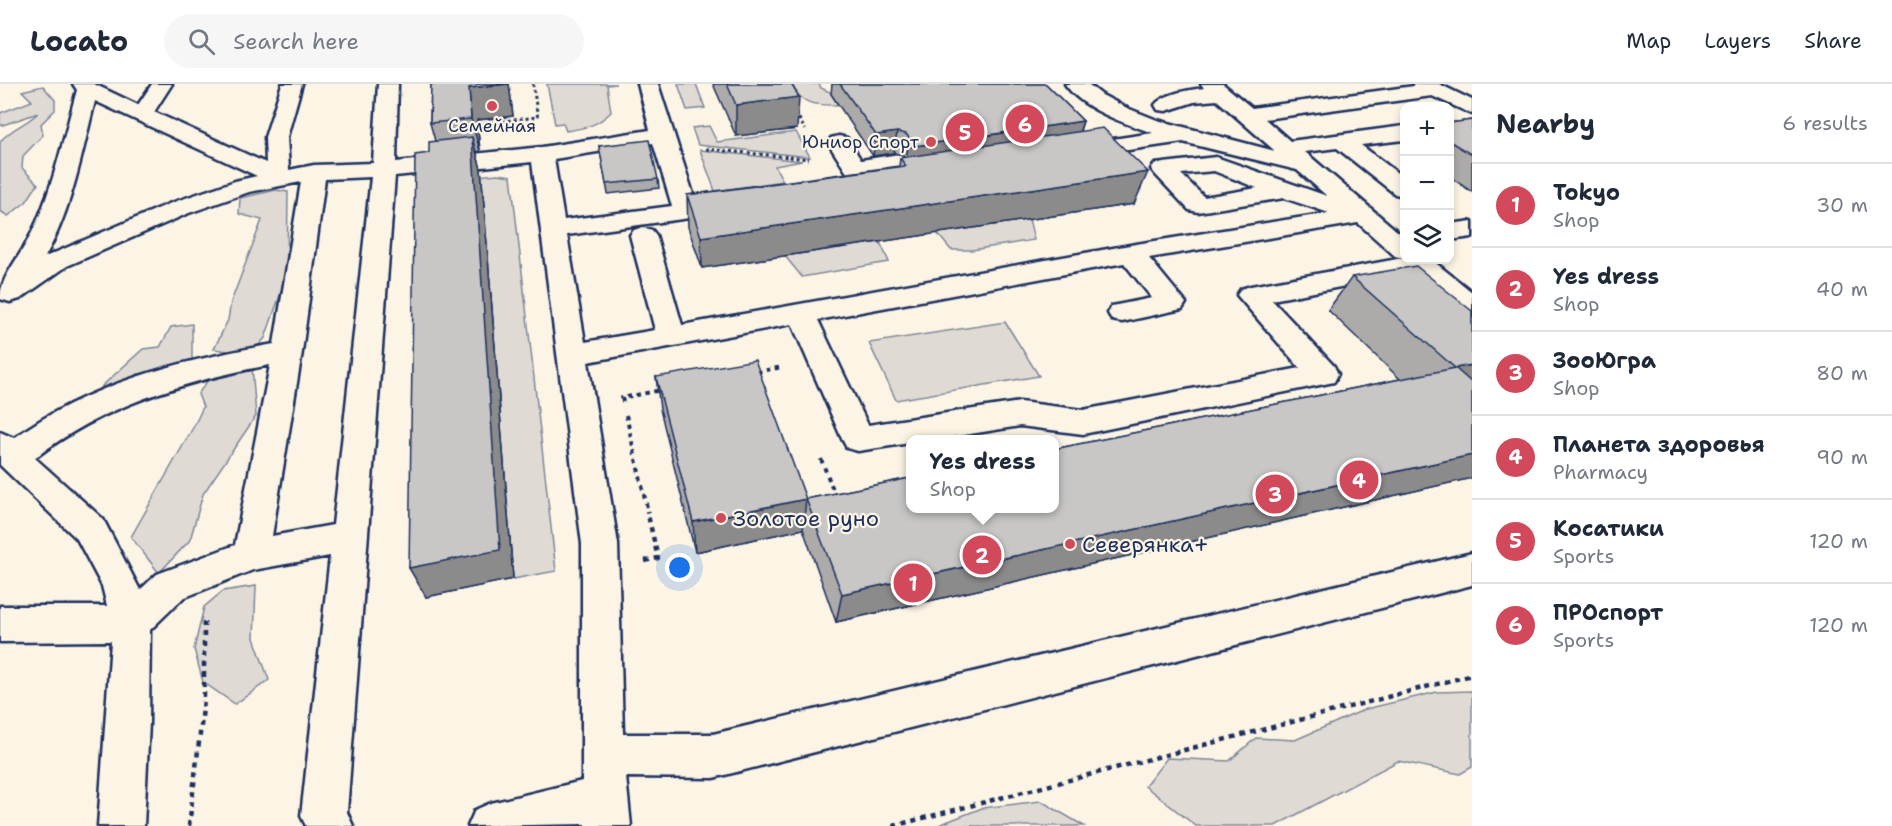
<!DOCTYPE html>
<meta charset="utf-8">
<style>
body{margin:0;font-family:"Shantell Sans",sans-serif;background:#f6f6f7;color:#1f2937}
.controls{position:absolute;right:18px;top:18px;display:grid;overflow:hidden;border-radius:12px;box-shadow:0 3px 9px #0003}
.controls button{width:54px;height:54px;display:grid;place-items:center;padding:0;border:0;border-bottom:2px solid #e0e1e3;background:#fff;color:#1f2937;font:30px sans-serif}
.you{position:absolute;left:680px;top:484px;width:21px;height:21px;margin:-15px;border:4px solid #fff;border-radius:50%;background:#1a73e8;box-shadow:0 0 0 9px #1a73e833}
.badge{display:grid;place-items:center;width:39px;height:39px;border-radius:50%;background:#d1495b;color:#fff;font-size:20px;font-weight:700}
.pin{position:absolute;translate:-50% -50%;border:3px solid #fff;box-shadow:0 2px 6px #0006}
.popup{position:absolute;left:906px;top:351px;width:153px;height:78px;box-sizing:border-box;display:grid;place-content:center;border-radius:12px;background:#fff;filter:drop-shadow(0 2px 4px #0005);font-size:20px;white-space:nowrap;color:#747a83}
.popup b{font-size:22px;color:#1f2937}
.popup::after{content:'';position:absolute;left:50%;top:100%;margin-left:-12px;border:12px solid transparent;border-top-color:#fff}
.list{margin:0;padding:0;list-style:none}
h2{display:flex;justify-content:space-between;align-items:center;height:78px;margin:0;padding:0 24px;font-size:26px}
h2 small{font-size:20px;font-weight:400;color:#747a83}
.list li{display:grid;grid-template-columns:39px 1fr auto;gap:18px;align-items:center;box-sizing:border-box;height:84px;padding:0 24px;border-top:2px solid #e0e1e3}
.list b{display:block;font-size:22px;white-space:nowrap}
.list p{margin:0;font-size:20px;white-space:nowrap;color:#747a83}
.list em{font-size:20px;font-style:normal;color:#747a83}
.icon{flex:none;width:33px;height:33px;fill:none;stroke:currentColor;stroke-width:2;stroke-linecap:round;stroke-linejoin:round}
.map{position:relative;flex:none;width:1472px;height:742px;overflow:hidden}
header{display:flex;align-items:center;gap:36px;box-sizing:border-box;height:84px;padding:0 30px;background:#fff;border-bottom:2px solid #e0e1e3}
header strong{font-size:28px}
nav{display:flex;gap:33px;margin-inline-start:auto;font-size:21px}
.search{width:420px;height:54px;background:#f6f6f7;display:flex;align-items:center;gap:15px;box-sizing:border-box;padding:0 21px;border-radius:33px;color:#747a83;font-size:22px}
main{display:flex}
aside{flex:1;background:#fff}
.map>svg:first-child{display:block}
.green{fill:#dfdbd4;stroke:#7d8599;stroke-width:1.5}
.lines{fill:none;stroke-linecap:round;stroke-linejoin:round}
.minor-casing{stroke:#1b2f5e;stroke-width:5}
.path-far2{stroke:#1b2f5e;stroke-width:3;stroke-dasharray:3 3;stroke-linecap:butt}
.path-far1{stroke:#1b2f5e;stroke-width:4;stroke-dasharray:4.5 4.5;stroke-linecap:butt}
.path{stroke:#1b2f5e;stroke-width:4.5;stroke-dasharray:5 5;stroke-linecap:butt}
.minor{fill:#fcf5e5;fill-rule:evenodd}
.wall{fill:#acabaa;stroke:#1b2f5e;stroke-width:1.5}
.shaded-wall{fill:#8c8b8b;stroke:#1b2f5e;stroke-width:1.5}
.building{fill:#c8c7c6;stroke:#1b2f5e;stroke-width:1.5}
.poi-dot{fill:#d1495b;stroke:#fcf5e5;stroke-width:2}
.labels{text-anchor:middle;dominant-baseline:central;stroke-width:4.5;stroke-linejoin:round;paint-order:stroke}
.far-poi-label{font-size:18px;fill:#1b2f5e;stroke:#fcf5e5}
.poi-label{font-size:22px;fill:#1b2f5e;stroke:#fcf5e5;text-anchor:start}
</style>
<header>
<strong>Locato</strong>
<div class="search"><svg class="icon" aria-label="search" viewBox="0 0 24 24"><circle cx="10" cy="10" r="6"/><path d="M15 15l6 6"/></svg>Search here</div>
<nav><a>Map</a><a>Layers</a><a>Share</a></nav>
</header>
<main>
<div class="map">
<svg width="1472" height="742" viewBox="0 0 1472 742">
<rect width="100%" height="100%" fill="#fcf5e5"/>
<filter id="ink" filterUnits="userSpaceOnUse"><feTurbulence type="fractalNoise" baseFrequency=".0167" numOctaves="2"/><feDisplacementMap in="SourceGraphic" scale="12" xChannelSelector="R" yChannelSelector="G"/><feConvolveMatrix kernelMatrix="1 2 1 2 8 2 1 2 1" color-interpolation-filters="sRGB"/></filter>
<g filter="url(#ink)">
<!-- green -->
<g class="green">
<path d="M547,0H616L607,1L611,28C597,42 585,44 566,47L563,39L555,40Z"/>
<path d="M678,0H696L705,24L687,26Z"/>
<path d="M792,0H819L821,4L830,8L838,21C816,21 801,22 792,0Z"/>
<path d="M43,2L55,16V26L41,40L43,51L23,72L22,84L38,100L26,118L8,132L0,127V58C10,44 26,41 38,29L0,42V29L32,17L22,7Z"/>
<path d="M709,42L717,58L796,48L810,73L698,61L692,44Z"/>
<path d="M700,66L802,77L775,82L783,97L715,107Z"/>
<path d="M498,90L511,92L556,487L513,495L482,96L476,92Z"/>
<path d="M276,106L288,108L287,191L265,254L251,270L256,332L203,410L190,456L159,489L131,453L194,342L203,323L198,310L213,289L235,268L214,265L228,236L231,218L262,136L239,130L240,114Z"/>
<path d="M1029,135L1034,156L972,166H951L937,149Z"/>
<path d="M880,158L889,178L802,193L785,172Z"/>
<path d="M1005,238L1039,292L896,316L869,259Z"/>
<path d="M192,240V278L160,291L138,290L116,307L102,302L143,265L160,263L171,243Z"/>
<path d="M256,502L254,554L269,596L235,620L203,598L194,565L204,523L223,507Z"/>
<path d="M1472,607V683L1460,690L1398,677L1275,742H1196L1145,702L1167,674L1229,677L1256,654L1295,656L1366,625L1437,608Z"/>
<path d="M1041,717L1084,742H936L982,724Z"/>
</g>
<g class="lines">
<!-- minor casing -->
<g class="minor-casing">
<g id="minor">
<path d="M73,0H94L138,21L152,0H172L154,28L266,79L265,53L282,0H302L287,53L289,86L314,81L373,79L378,0H398L396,78L542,63L650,46L638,0H658L696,119L733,114L742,116L745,121L742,126L733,128L567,151L585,258L655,246L630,151L634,146L643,143L652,146L656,151L682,241L1130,161L1329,129L1284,114L1198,128L1189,126L1155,90L1151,85L1155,80L1216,73L1327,112L1297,86L1183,58L1074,74L1066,72L1063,67L1066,62L1153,49C1124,39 1083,26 1065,0H1088L1102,11L1127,24L1157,36L1275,67L1217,16L1194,18L1166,27L1158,26L1155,21C1164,9 1190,6 1204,4L1201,0H1223L1252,24L1414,2L1413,0H1439L1472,16V30L1432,12L1265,35L1290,57L1404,42V56L1361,61L1404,94V112L1395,110L1337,64L1305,68L1404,153V176H1432L1472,208V232L1462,230L1414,189L1272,216L1334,282L1338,290L1334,298L1083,350L1020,342L933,356H910V359L858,367L847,364L842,355L792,240L588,278L618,460L623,650H713L1472,469V501L713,694L626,693L631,742H585V740L468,742L475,726L491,719L582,697V460L532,78L395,92L347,728L353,742H306L301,732L330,472L253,486L183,514L150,546L149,639L144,742H98L111,557L0,558V522H107L102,502L77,455L0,381V348L14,354C89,299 183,276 274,260L301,98L249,108L189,129L67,182L20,215L10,218L0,215C0,197 14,180 24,163C50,120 63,55 77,6ZM95,17L257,92L235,97L171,119L45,173C72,125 82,69 95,17ZM653,59L672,122L564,136L554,75ZM1214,87L1257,104L1204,113L1181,90ZM371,93L333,441L272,452L302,268L325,95ZM1358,139L1395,172L1403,174L1251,202L1241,205L1237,211L1300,284L1083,326L1020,318L868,341L818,236L1124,179L1152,214L1112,222L1108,229L1112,236L1122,238L1182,225L1186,219L1149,174ZM270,281L235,461L157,490L140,506L103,435L35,374C103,321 186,297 270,281Z"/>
<path d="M839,52L847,54L861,76L944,63L952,65L955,70L952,75L944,77L855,91L847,89L828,59L831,54Z"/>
<path d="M1472,137V153L1450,156V140Z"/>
</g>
</g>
<!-- path-far2 -->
<g class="path-far2">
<path d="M533,0L538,35"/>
<path d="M796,29L805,46"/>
<path d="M472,41L537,33"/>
<path d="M706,65L809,75"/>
</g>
<!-- path-far1 -->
<g class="path-far1">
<path d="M757,288L782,283"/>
<path d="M623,318L622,314L661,306"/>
<path d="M626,331L648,428"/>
<path d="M821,375L836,413"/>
</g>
<!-- path -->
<g class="path">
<path d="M645,477L658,474L647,427"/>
<path d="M189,742L204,616V533"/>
<path d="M893,742L1472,591"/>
</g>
<!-- minor -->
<use href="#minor" class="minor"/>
</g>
<!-- wall -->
<g class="wall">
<path d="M431,0H509L513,32L477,36L480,67L476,68L481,85L513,495L426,513L429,69L435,57L430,39Z"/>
<path d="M713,0H791L797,45L736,52Z"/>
<path d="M832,0H1046L1083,37L1080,47L1134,120L702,184L688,143L687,111L899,82L900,74L904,73L903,71L894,69L873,72L831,10Z"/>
<path d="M1472,36V108L1449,92V39Z"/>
<path d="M599,62L658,95L659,104L608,110Z"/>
<path d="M1352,193L1472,227V394L836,538L803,445L695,468L660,325L656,293L806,415L1400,295L1328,226Z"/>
</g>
<!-- shaded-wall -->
<g class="shaded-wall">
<path d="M509,0L513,32L477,36L480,67L471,35L469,4Z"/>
<path d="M799,13L797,45L736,52V21Z"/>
<path d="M1083,37L1076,58L905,80L908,63Z"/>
<path d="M897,48L894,69L873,72L876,51Z"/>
<path d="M472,53L481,85L513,495L426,513L409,484Z"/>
<path d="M1148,88L1134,120L702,184L701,153Z"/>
<path d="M1472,281V307L1455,284Z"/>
<path d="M1472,371V394L836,538L842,510Z"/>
<path d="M806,415L803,445L695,468L693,438Z"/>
</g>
<!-- building -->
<g class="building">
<path d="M431,0H506L469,4L471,35L430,39Z"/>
<path d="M727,0H791L799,13L736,21Z"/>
<path d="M840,0H1046L1083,37L908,63L912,57L906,50L897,48L876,51Z"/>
<path d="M1472,36V71L1449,57V39Z"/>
<path d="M1103,44L1148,88L701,153L687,111L906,82L900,74Z"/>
<path d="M472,53L500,466L409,484L415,71L429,69V58Z"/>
<path d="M649,56L658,95L606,100L599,62Z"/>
<path d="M1416,182L1472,227V281L1455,284L1472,299V371L842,510L806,415L910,394V424H1054V365L1455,284L1352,193Z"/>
<path d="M755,276L806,415L693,438L656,293Z"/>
</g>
</g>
<!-- markers -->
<g class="poi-dot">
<circle cx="492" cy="22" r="6"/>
<circle cx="931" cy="58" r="6"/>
<circle cx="721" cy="434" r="6"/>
<circle cx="1070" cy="460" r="6"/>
</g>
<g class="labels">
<!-- far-poi labels -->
<g class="far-poi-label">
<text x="492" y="42">Семейная</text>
<text x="919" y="58" text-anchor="end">Юниор Спорт</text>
</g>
<!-- poi labels -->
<g class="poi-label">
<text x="733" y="434">Золотое руно</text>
<text x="1082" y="460">Северянка+</text>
</g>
</g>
</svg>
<div class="controls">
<button>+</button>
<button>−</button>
<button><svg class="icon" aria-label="layers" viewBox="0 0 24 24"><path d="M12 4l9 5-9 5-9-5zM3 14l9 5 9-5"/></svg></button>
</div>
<div class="you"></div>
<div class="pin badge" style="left:913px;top:499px">1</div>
<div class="pin badge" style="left:982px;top:471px">2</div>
<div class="popup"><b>Yes dress</b>Shop</div>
<div class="pin badge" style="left:1275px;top:410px">3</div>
<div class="pin badge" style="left:1359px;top:396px">4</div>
<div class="pin badge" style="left:965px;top:48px">5</div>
<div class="pin badge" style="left:1025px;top:40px">6</div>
</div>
<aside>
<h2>Nearby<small>6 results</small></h2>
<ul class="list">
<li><span class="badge">1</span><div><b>Tokyo</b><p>Shop</p></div><em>30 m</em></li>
<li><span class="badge">2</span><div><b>Yes dress</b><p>Shop</p></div><em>40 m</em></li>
<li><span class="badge">3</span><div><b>ЗооЮгра</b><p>Shop</p></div><em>80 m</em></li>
<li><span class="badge">4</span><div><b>Планета здоровья</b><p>Pharmacy</p></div><em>90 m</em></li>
<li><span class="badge">5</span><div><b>Косатики</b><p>Sports</p></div><em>120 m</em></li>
<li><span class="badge">6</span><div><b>ПРОспорт</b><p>Sports</p></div><em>120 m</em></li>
</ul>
</aside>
</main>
